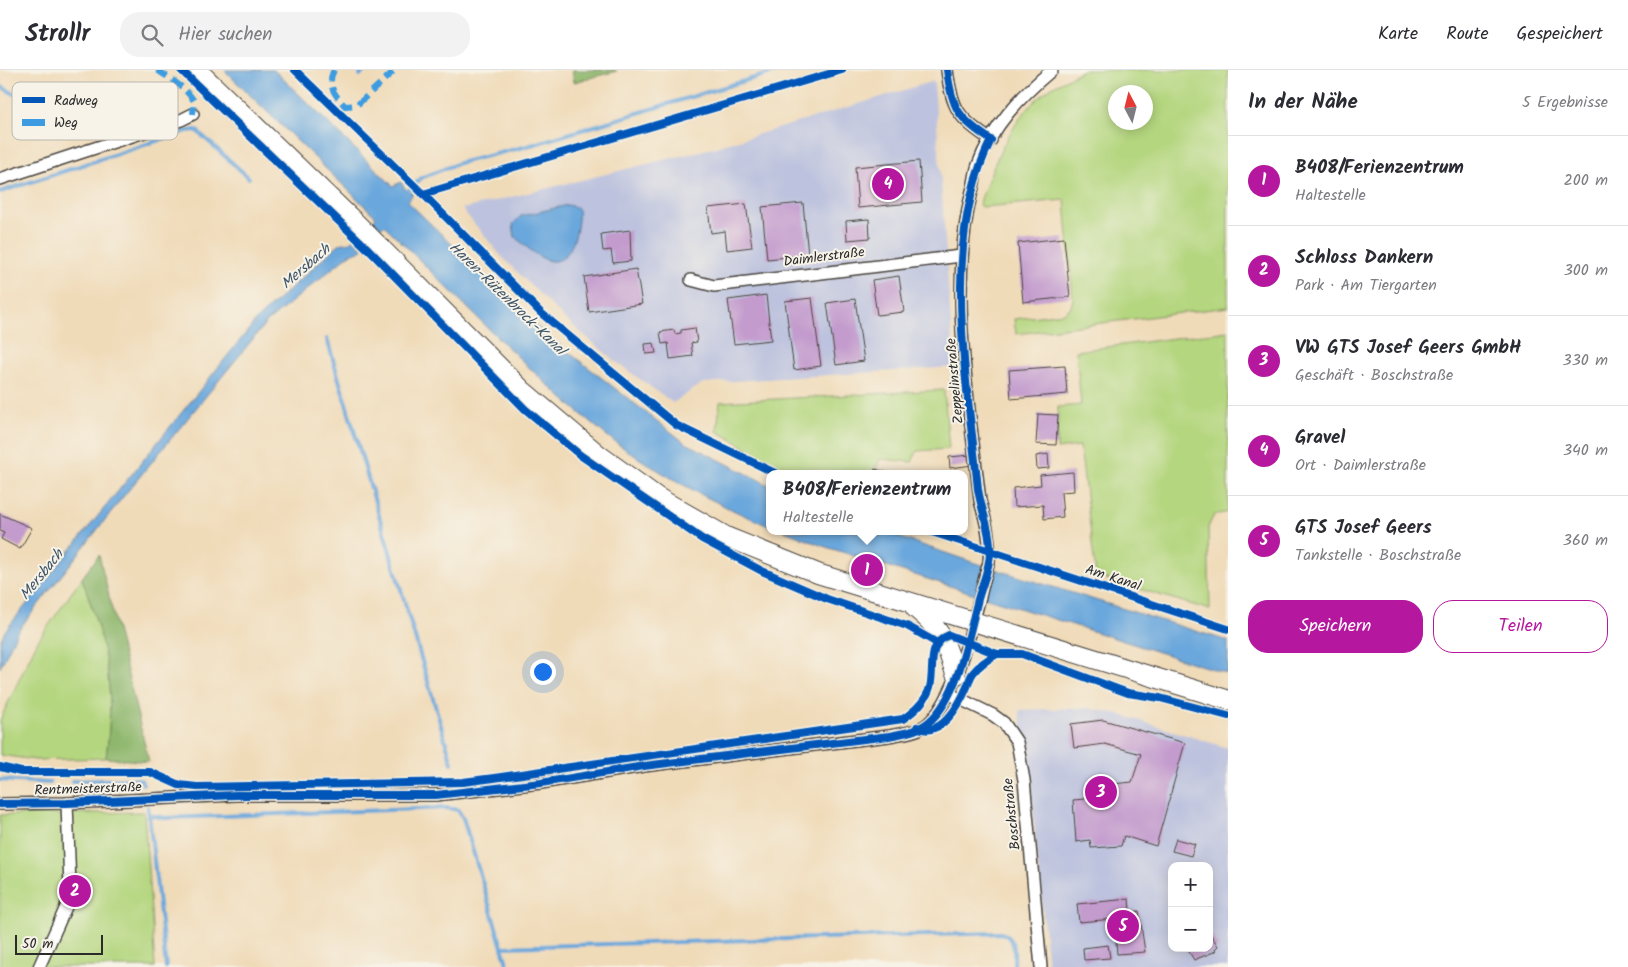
<!DOCTYPE html>
<html lang="de">
<meta charset="utf-8">
<style>
body{margin:0;font-family:Kalam,sans-serif;background:#f2f2f3;color:#2b2b33}
.controls{position:absolute;right:15px;bottom:15px;display:grid;overflow:hidden;border-radius:10px;box-shadow:0 2px 12px #0003}
.controls button{width:45px;height:45px;display:grid;place-items:center;padding:0;border:0;border-bottom:1px solid #e1e1e2;background:#fff;color:#2b2b33;font:25px sans-serif}
.compass{position:absolute;left:1108px;top:15px;width:45px;height:45px;border-radius:50%;background:#fff;box-shadow:0 2px 12px #0003;rotate:353deg}
.scale{position:absolute;left:15px;bottom:12px;width:88px;box-sizing:border-box;padding-left:5px;border:2px solid #2b2b2b;border-top:0;font-size:14px;line-height:18px;white-space:nowrap;color:#2b2b2b;-webkit-text-stroke:4px #f7f3e8;paint-order:stroke}
.you{position:absolute;left:542px;top:601px;width:18px;height:18px;margin:-12px;border:4px solid #fff;border-radius:50%;background:#1a73e8;box-shadow:0 0 0 8px #1a73e833}
.badge{display:grid;place-items:center;width:32px;height:32px;border-radius:50%;background:#b5179e;color:#fff;font-size:16px;font-weight:700}
.pin{position:absolute;translate:-50% -50%;border:2px solid #fff;box-shadow:0 1px 5px #0006}
.popup{position:absolute;left:766px;top:400px;width:202px;height:65px;box-sizing:border-box;display:grid;place-content:center;border-radius:10px;background:#fff;filter:drop-shadow(0 1px 4px #0005);font-size:16px;white-space:nowrap;color:#7c7c81}
.popup b{font-size:19px;color:#2b2b33}
.popup::after{content:'';position:absolute;left:50%;top:100%;margin-left:-10px;border:10px solid transparent;border-top-color:#fff}
.list{margin:0;padding:0;list-style:none}
h2{display:flex;justify-content:space-between;align-items:center;height:65px;margin:0;padding:0 20px;font-size:21px}
h2 small{font-size:16px;font-weight:400;color:#7c7c81}
.list li{display:grid;grid-template-columns:32px 1fr auto;gap:15px;align-items:center;box-sizing:border-box;height:90px;padding:0 20px;border-top:1px solid #e1e1e2}
.list b{display:block;font-size:19px;white-space:nowrap}
.list p{margin:0;font-size:16px;white-space:nowrap;color:#7c7c81}
.list em{font-size:16px;font-style:normal;color:#7c7c81}
.actions{display:flex;gap:10px;padding:15px 20px}
.actions a{flex:1;padding:11px 0;border:1px solid #b5179e;border-radius:20px;text-align:center;font-size:18px;color:#b5179e}
.actions .main{background:#b5179e;color:#fff}
.icon{flex:none;width:28px;height:28px;fill:none;stroke:currentColor;stroke-width:2;stroke-linecap:round;stroke-linejoin:round}
.map{position:relative;flex:none;width:1228px;height:897px;overflow:hidden}
header{display:flex;align-items:center;gap:30px;box-sizing:border-box;height:70px;padding:0 25px;background:#fff;border-bottom:1px solid #e1e1e2}
header strong{font-size:24px}
nav{display:flex;gap:28px;margin-inline-start:auto;font-size:18px}
.search{width:350px;height:45px;background:#f2f2f3;display:flex;align-items:center;gap:12px;box-sizing:border-box;padding:0 18px;border-radius:20px;color:#7c7c81;font-size:19px}
main{display:flex}
aside{flex:1;background:#fff}
.map>svg:first-child{display:block}
.industrial{fill:#bdc3de;fill-rule:evenodd}
.green{fill:#b4d67e;stroke:#708054;fill-rule:evenodd}
.forest{fill:#8fb76d;stroke:#5d714c}
.water{fill:#6aa7dc;stroke:#4a6984}
.lines{fill:none;stroke-linecap:round;stroke-linejoin:round}
.stream{stroke:#6aa7dc;stroke-width:4}
.building{fill:#c39bcd}
.minor-casing{stroke:#494540;stroke-width:14}
.primary-casing{stroke:#494540;stroke-width:21}
.minor{stroke:#fff;stroke-width:11}
.primary{stroke:#fff;stroke-width:19}
.quiet{stroke:#3d9ce1;stroke-width:6;stroke-dasharray:12 6;stroke-linecap:butt}
.cycleway-casing{stroke:#f7f3e8;stroke-width:11}
.cycleway{stroke:#0057b8;stroke-width:8}
.labels{text-anchor:middle;dominant-baseline:central;stroke-width:4;stroke-linejoin:round;paint-order:stroke}
.street-label{font-size:14px;fill:#2b2b2b;stroke:#f7f3e8}
.water-label{font-size:15px;font-style:italic;fill:#415669;stroke:#f7f3e8}
.key{fill:#f7f3e8;stroke:#bab7af;stroke-width:1}
.key-label{font-size:14px;fill:#2b2b2b}
</style>
<header>
<strong>Strollr</strong>
<div class="search"><svg class="icon" aria-label="search" viewBox="0 0 24 24"><circle cx="10" cy="10" r="6"/><path d="M15 15l6 6"/></svg>Hier suchen</div>
<nav><a>Karte</a><a>Route</a><a>Gespeichert</a></nav>
</header>
<main>
<div class="map">
<svg width="1228" height="897" viewBox="0 0 1228 897">
<rect width="100%" height="100%" fill="#f7f3e8"/>
<filter id="ink" filterUnits="userSpaceOnUse"><feTurbulence type="fractalNoise" baseFrequency=".02" numOctaves="2"/><feDisplacementMap in="SourceGraphic" scale="10" xChannelSelector="R" yChannelSelector="G"/><feConvolveMatrix kernelMatrix="1 2 1 2 8 2 1 2 1" color-interpolation-filters="sRGB"/></filter>
<filter id="wash" filterUnits="userSpaceOnUse"><feTurbulence type="fractalNoise" baseFrequency=".0096" numOctaves="4" result="noise"/><feDisplacementMap in="SourceGraphic" scale="20" xChannelSelector="R" yChannelSelector="G"/><feGaussianBlur stdDeviation="1.12" result="paint"/><feColorMatrix in="noise" values="0 0 0 0 0 0 0 0 0 0 0 0 0 0 0 0 0 1.4 0 .05"/><feComposite in="paint" operator="in"/></filter>
<g filter="url(#wash)">
<rect width="100%" height="100%" fill="#f0dbb9"/>
<!-- industrial -->
<g class="industrial">
<path d="M934,11L954,297L703,313L673,333L616,292L563,247L502,187L462,139L713,78Z"/>
<path d="M1089,638L1118,644L1228,678V897H1048L1027,684L1019,640ZM1172,796H1209V878H1172Z"/>
</g>
<!-- green -->
<g class="green">
<path d="M1083,0H1228V237L1016,264L1014,249L1064,243L1071,237L1073,229L1065,130L982,137L979,135C994,92 1013,43 1052,17C1062,11 1073,6 1083,0ZM1146,22V52H1116V22Z"/>
<path d="M1228,261V442L1214,445L1208,457L1210,540L1096,506L1080,376L1057,379L1058,337L1081,335L1076,281Z"/>
<path d="M944,320L949,379L917,381L912,392L880,389L874,404H793L717,361L720,332Z"/>
<path d="M82,508C94,542 106,579 109,616C111,640 109,664 106,688L35,690L0,685V650L37,572Z"/>
<path d="M144,742L155,897H0V745Z"/>
</g>
<!-- forest -->
<g class="forest">
<path d="M572,0H616L617,1L574,12Z"/>
<path d="M99,485L149,692L106,688C109,664 111,640 109,616C106,579 94,542 82,508Z"/>
</g>
<!-- water -->
<g class="water">
<path d="M224,0H274L393,116L401,112L407,122L413,123L408,132L544,263L684,372L769,415V456C715,434 647,398 601,361C524,298 455,224 384,155L378,160L371,153L376,147Z"/>
<path d="M568,135L578,138C580,153 573,194 551,191C538,189 525,175 515,167L513,154L521,146Z"/>
<path d="M353,169L363,179L349,185L267,252L123,427L17,562L0,598V571L5,561L258,248L339,174L350,172Z"/>
<path d="M784,461H881L975,493L1228,571V604L823,476Z"/>
</g>
<g class="lines">
<!-- stream -->
<g class="stream">
<path d="M360,5L366,0"/>
<path d="M0,16L75,57L89,58L169,32"/>
<path d="M0,122L187,61L196,60L249,108"/>
<path d="M404,125L421,108L459,93L528,76L781,0"/>
<path d="M327,269L452,693"/>
<path d="M0,710L50,713"/>
<path d="M72,711L134,709L141,710L143,714"/>
<path d="M148,737L166,897"/>
<path d="M149,745L165,748L447,738L458,740L463,748L508,897"/>
<path d="M502,877L1001,863C1017,868 1014,883 1014,897"/>
</g>
</g>
<g id="blocks">
<!-- building -->
<g class="building">
<path d="M919,91L922,132L858,138L855,97Z"/>
<path d="M803,133L808,185L767,189L762,137Z"/>
<path d="M746,134L752,177L727,180L725,161L711,163L708,138Z"/>
<path d="M869,149L870,168L847,170L846,151Z"/>
<path d="M630,160L631,191L613,193L611,180L603,181L601,164Z"/>
<path d="M1064,168L1070,227L1023,232L1018,173Z"/>
<path d="M636,199L642,234L589,242L584,207Z"/>
<path d="M899,206L904,242L877,245L872,210Z"/>
<path d="M766,225L771,270L734,274L728,230Z"/>
<path d="M812,228L821,296L794,300L785,231Z"/>
<path d="M855,229L864,291L836,295L827,233Z"/>
<path d="M695,258L697,272L691,273L693,286L670,289L668,273L662,274L660,262L674,260L675,264L681,263V260Z"/>
<path d="M654,273L656,283L646,284L645,274Z"/>
<path d="M1065,296L1067,324L1011,329L1009,300Z"/>
<path d="M1038,344L1058,345L1056,375L1036,374Z"/>
<path d="M1048,384L1049,398L1037,399L1036,386Z"/>
<path d="M971,385L973,395L950,398L949,387Z"/>
<path d="M875,399L889,403V404H873Z"/>
<path d="M1073,402L1074,421L1061,422L1063,447L1044,449L1043,435L1014,437L1013,418L1041,415L1040,405Z"/>
<path d="M0,444L32,458L20,479L1,469L4,463L0,461Z"/>
<path d="M1103,650L1185,673L1156,776L1124,766L1121,776L1091,778L1090,770L1076,772L1073,730L1085,729V722L1113,720V714L1132,712L1141,684L1105,674L1074,678L1071,654Z"/>
<path d="M1176,769L1195,774L1191,786L1172,781Z"/>
<path d="M1129,829L1130,842L1139,841L1145,882L1117,884L1114,849L1079,852L1077,834Z"/>
<path d="M1211,865L1218,876L1215,879L1216,881L1194,890L1188,880L1209,878V866Z"/>
<path d="M1108,875L1110,888L1084,890L1083,878Z"/>
</g>
</g>
</g>
<g filter="url(#ink)">
<use href="#blocks" fill-opacity="0" stroke="#494540" stroke-width="1"/>
<g class="lines">
<!-- minor casing -->
<g class="minor-casing">
<g id="minor">
<path d="M947,0C952,39 958,48 991,70"/>
<path d="M0,109L181,50L193,44"/>
<path d="M691,210L714,216L961,186"/>
<path d="M950,624L993,645L1004,653L1017,672L1024,710L1041,897"/>
<path d="M0,734L67,733L236,725H436L541,713L644,696L889,666C898,664 910,663 919,659C958,642 977,532 989,492C991,471 986,451 980,431C969,333 948,217 972,121C975,112 975,103 978,95C992,56 1021,26 1052,0"/>
<path d="M39,897L66,837L70,817L67,733"/>
</g>
</g>
<!-- primary casing -->
<g class="primary-casing">
<g id="primary">
<path d="M197,0L358,155L522,320L599,385L657,427L727,467L819,504L1228,630"/>
<path d="M915,538C943,560 945,573 956,605"/>
</g>
</g>
<!-- minor -->
<use href="#minor" class="minor"/>
<!-- primary -->
<use href="#primary" class="primary"/>
<!-- quiet -->
<g class="quiet">
<path d="M157,0C171,9 185,17 194,31L193,44"/>
<path d="M334,0C326,15 335,25 345,36L357,35L395,0"/>
</g>
<!-- cycleway casing -->
<g class="cycleway-casing">
<g id="cycleway">
<path d="M181,0L369,180L525,339L580,385L702,469L762,501L827,529L907,556L937,573"/>
<path d="M295,0L422,123L541,243L676,355L777,404"/>
<path d="M423,124L842,0"/>
<path d="M929,461L1228,559"/>
<path d="M917,657C940,669 959,636 967,617C969,612 970,607 973,603C979,595 988,589 997,584"/>
<path d="M0,697L21,702H150L179,715L197,717L463,712L494,708L903,649C915,641 926,631 930,617C935,598 926,574 949,565L997,584H1022L1128,623L1160,628L1228,646"/>
<path d="M0,734L67,733L236,725H436L541,713L644,696L889,666C904,663 919,661 930,651C958,626 968,568 977,533C981,516 990,499 990,482C991,460 981,440 978,419C967,308 940,173 991,70C958,48 952,39 947,0"/>
</g>
</g>
<!-- cycleway -->
<use href="#cycleway" class="cycleway"/>
</g>
</g>
<g class="labels">
<!-- street labels -->
<g class="street-label">
<text transform="translate(824 187) rotate(-7)">Daimlerstraße</text>
<text transform="translate(955 311) rotate(-95)">Zeppelinstraße</text>
<text transform="translate(1113 508) rotate(18)">Am Kanal</text>
<text transform="translate(88 719) rotate(-2)">Rentmeisterstraße</text>
<text transform="translate(1012 744) rotate(-96)">Boschstraße</text>
</g>
<!-- water labels -->
<g class="water-label">
<text transform="translate(306 197) rotate(-41)">Mersbach</text>
<text transform="translate(507 229) rotate(44)">Haren-Rütenbrock-Kanal</text>
<text transform="translate(42 505) rotate(-51)">Mersbach</text>
</g>
</g>
<!-- legend -->
<rect x="12" y="12" width="166" height="58" rx="8" class="key"/>
<rect x="22" y="27" width="23" height="6" fill="#0057b8"/>
<rect x="22" y="49" width="23" height="7" fill="#3d9ce1"/>
<g class="key-label">
<text x="54" y="35">Radweg</text>
<text x="54" y="57">Weg</text>
</g>
</svg>
<div class="controls">
<button>+</button>
<button>−</button>
</div>
<svg class="compass" viewBox="-18 -18 36 36"><path d="M0-13l5 13h-10z" fill="#e53935"/><path d="M0 13l5-13h-10z" fill="#7c7c81"/></svg>
<div class="scale">50 m</div>
<div class="you"></div>
<div class="pin badge" style="left:867px;top:500px">1</div>
<div class="popup"><b>B408/Ferienzentrum</b>Haltestelle</div>
<div class="pin badge" style="left:75px;top:821px">2</div>
<div class="pin badge" style="left:1101px;top:722px">3</div>
<div class="pin badge" style="left:888px;top:114px">4</div>
<div class="pin badge" style="left:1123px;top:856px">5</div>
</div>
<aside>
<h2>In der Nähe<small>5 Ergebnisse</small></h2>
<ul class="list">
<li><span class="badge">1</span><div><b>B408/Ferienzentrum</b><p>Haltestelle</p></div><em>200 m</em></li>
<li><span class="badge">2</span><div><b>Schloss Dankern</b><p>Park · Am Tiergarten</p></div><em>300 m</em></li>
<li><span class="badge">3</span><div><b>VW GTS Josef Geers GmbH</b><p>Geschäft · Boschstraße</p></div><em>330 m</em></li>
<li><span class="badge">4</span><div><b>Gravel</b><p>Ort · Daimlerstraße</p></div><em>340 m</em></li>
<li><span class="badge">5</span><div><b>GTS Josef Geers</b><p>Tankstelle · Boschstraße</p></div><em>360 m</em></li>
</ul>
<div class="actions"><a class="main">Speichern</a><a>Teilen</a></div>
</aside>
</main>
